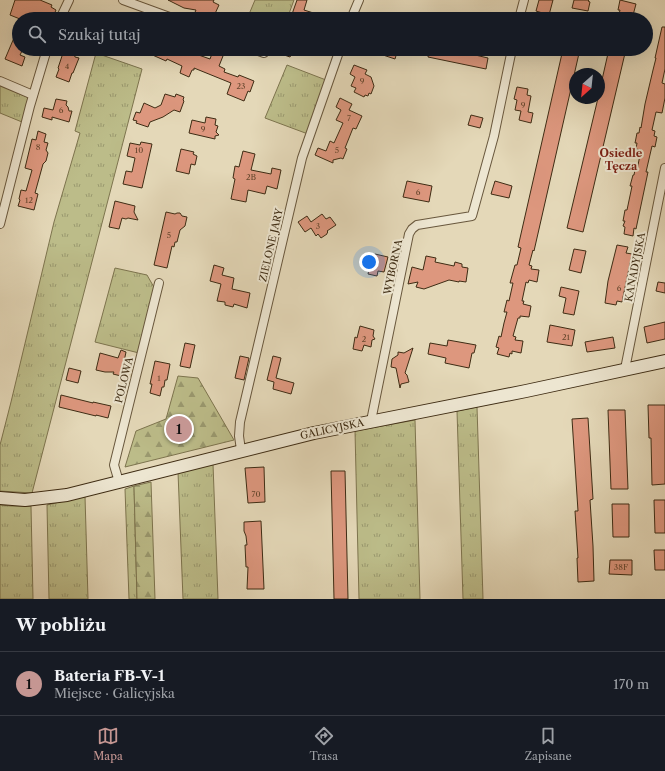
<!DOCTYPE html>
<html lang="pl">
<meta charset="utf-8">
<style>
body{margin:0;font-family:"Libre Caslon Text",serif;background:#20242c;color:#f1f3f6}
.compass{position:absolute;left:569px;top:68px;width:36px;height:36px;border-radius:50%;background:#171b24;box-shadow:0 4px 16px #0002;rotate:207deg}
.you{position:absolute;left:369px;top:262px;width:14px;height:14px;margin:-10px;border:3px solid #fff;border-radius:50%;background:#1a73e8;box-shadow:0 0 0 6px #1a73e833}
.badge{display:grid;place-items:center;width:26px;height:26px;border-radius:50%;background:#c59692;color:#111;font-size:13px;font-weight:700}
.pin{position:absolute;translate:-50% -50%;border:2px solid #fff;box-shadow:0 1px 4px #0006}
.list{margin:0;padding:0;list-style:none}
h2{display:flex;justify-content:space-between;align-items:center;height:52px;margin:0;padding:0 16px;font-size:17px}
h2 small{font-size:13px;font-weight:400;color:#9ea1a6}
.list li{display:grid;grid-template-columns:26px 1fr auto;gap:12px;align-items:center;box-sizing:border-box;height:64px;padding:0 16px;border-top:1px solid #363941}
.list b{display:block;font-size:15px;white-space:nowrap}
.list p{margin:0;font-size:13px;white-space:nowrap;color:#9ea1a6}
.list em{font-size:13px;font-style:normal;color:#9ea1a6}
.icon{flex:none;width:22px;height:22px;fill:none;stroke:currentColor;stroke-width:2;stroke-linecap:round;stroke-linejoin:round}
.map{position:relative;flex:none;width:665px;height:599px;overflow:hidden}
.search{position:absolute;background:#171b24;box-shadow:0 4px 16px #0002;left:12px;right:12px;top:12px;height:44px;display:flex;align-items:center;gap:10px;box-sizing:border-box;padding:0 14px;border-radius:22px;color:#9ea1a6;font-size:15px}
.sheet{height:116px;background:#171b24}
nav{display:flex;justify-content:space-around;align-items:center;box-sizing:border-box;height:56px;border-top:1px solid #363941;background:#171b24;font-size:11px;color:#9ea1a6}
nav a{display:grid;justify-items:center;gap:2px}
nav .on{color:#c59692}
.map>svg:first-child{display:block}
.grass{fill:url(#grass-tufts);stroke:#7d744e}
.forest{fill:url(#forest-firs);stroke:#7d744e}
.building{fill:#dd977e;stroke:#3e2c14}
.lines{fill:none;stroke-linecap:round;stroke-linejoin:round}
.street-casing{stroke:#68573d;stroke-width:10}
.secondary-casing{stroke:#3e2c14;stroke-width:14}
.street{stroke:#ede6d1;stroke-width:8}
.secondary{stroke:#ede6d1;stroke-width:12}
.labels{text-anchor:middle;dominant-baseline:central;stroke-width:4;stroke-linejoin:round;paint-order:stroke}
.number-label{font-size:8px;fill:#66472e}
.street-label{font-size:10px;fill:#3e2c14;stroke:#ede6d1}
.neighbourhood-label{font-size:11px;font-weight:bold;fill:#7a1f14;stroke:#ede6d1}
</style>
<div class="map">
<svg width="665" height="599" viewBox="0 0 665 599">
<defs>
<pattern id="grass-tufts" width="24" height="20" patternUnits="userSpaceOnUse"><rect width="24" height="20" fill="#bcbc89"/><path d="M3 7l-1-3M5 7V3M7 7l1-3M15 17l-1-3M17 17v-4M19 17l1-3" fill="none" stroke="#9a996f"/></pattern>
<pattern id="forest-firs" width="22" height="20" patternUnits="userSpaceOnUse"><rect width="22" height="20" fill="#bcbc89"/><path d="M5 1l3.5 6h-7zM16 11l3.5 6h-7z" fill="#9a996f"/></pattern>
</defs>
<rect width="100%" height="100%" fill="#e4d8b8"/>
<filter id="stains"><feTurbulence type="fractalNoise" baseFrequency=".005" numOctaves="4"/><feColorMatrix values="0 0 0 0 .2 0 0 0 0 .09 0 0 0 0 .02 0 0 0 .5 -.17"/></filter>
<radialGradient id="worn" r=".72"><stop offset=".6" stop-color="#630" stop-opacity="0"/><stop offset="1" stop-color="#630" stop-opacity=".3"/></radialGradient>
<!-- grass -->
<g class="grass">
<path d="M255,0H294L287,19H247Z"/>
<path d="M96,53L142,69L32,493L0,491V445L11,402L54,222L80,133L75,131Z"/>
<path d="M287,65L326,80L308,134L265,118Z"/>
<path d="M0,85L29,98L22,122L0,113Z"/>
<path d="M115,268L147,275L155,289L139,353L95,342Z"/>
<path d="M477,407L483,599H463L457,411Z"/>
<path d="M415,420L420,599H359L355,431Z"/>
<path d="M213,464L218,599H183L178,472Z"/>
<path d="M134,486L137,599H129L125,489Z"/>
<path d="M85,496L88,599H49L47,505Z"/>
<path d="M0,505L11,506H31L33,599H0Z"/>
</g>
<!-- forest -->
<g class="forest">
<path d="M178,376L198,378L234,440L125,467L136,431L166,419Z"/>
<path d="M151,482L155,599H137L134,486Z"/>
</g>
<!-- building -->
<g class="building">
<path d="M15,0H40L52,5L51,7L56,10L52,19H20L10,15Z"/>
<path d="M168,0H214L213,2L219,5L213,18L205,15L203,19H192L196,10L184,8Z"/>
<path d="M297,0H307L304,10L326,17L325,19H298L291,17Z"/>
<path d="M539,0H553L549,15L536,11Z"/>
<path d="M574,0H589L588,1L590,2L588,11L572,8Z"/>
<path d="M620,0L636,4L632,19H618L620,10H618Z"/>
<path d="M19,26V49H23L20,55L25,57L22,66L5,59Z"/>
<path d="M662,27H665V69L662,83L665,84V98L662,113L656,112L652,130L655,131L654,136L657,137L655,147L652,146L646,172H648L636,229L634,228L633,236L624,234L625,227L623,226L625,221H623L625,210H627L631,191L632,186H630L633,175H634L635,170H637L641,150L636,149L637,143H635L637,133H639L640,127L641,128L645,104L653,70L656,58H655Z"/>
<path d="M139,49H195L193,53L210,59L213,51L223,56L219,66L225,69L224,72L238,77L239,75L254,81L250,92L248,91L244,101L227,94L231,83L194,68V70H192L189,77L180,73L182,66L167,59L166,61Z"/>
<path d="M270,49H294L290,57L270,50Z"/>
<path d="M385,49H398L395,59L383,55Z"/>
<path d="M429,49H472L471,54L488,58L486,69L428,57Z"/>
<path d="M563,49H580L534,251L533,250L529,265L532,266L531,269L539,270L537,282L529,280L528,283L526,282L522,301H524L523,304L531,306L529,317L520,316V318H518L513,336L516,337L515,340L523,341L521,353L512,351V354L510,353L509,357L497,354L499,348L496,347L499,336L501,337L504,323L507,312H504L507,300L509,301L513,283H510L515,265H517L521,248L518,247Z"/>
<path d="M609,49H626L583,232L567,228L598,98H599V93Z"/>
<path d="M63,53L67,54L69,53L74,54L75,57L79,58L73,73H72L69,82L56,77L59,69L58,68Z"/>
<path d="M354,65L367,70L365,74L371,77L374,86L371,94L369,93L368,96L365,95L364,97L354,92L356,88L351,86L355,77L350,74Z"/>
<path d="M517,87L528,89L527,95L531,96L528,112L533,113L531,123L519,120L521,111L515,110L517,100L514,99Z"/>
<path d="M165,94L175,97L176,94L184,97L183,100L184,101L180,112L174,110L163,117L150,122L148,127L136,123L137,121L133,120L136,112L140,113L144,103L155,108L161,105Z"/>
<path d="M340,98L352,104L349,110L362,116L356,129L353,128L345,148L347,149L343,159L341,158L333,160V163L315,155L318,148L326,151L330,141L334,143L343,123L336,120L341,110L336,107Z"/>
<path d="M56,99L67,101L66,105L68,107L69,111H72L69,122L52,117V120L42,117L44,108L53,110Z"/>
<path d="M471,115L483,118L480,128L468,125Z"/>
<path d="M206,117L216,119L215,125L218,126L216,132L219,135L215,136V139L189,133L192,120L205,123Z"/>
<path d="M38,131L46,134L44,142L48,143L46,150L48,153L46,161L43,164L35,193L38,194L34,210L18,206L20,200L19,199L21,190L26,191L32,170L25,168L32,139L36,140Z"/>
<path d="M141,142L152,144L142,188L123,184L126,171L132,172L135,158L127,156L130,143L140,145Z"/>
<path d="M181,149L194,152L193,154L197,156L195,165L191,164L189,174L176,171Z"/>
<path d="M243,151L255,154L251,170L271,174L272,168L281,170L277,189L267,186L265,194L248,190L246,202L231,199L235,179L233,178L235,166L239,167Z"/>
<path d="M407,181L432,186L429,202L403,197Z"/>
<path d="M495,181L512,186L509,198L491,194Z"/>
<path d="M115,201L135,206L134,212L138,220L128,218L126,219L122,218L119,229L109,227Z"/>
<path d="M166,212L175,214L177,213H180L182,216L187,217L185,226L180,230L177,242H175L174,247L172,246L167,268L154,265Z"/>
<path d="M322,214L326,219L330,217L336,225L327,231L328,232L327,233V234L321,238L318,234L316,236L311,228L305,232L298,222L307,216L311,222Z"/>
<path d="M617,245L628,247L626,253L632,254L622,302L617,301L616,305L605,303L608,281Z"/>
<path d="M574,249L586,251L581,273L569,270Z"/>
<path d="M375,254L388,257L384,272L378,271L377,276L368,274L370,265H373Z"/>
<path d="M426,256L436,258L435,262L454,266L455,262L462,264V267L468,268L466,282L459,281V282L449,280L424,289L416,287L418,282L408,284L412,267L423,270Z"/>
<path d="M214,265L224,268L222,275L234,278L232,289L250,293L247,308L234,304L233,307L225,305V302L217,301L221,284L210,281Z"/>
<path d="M658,282L665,283V293L656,291Z"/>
<path d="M561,287L579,291L574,315L563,313L566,298L559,296Z"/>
<path d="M665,322V339L647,343L644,327Z"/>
<path d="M550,325L575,330L572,346L547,342Z"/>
<path d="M360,326L374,330L373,336L375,339L372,340L371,347L364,345L362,351L353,349L355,337L357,338Z"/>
<path d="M613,337L615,348L587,352L585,342Z"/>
<path d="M448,340L476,345L474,353H472L469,368L445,363L446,358L428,354L430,343L447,346Z"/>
<path d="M185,343L195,345L190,368L180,366Z"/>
<path d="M413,348L405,373L407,375L409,382L401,384L400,388L396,368L391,367L392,359L398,355V352L404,353Z"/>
<path d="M121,350L126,352L121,376L113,374L114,372H105L96,370L100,353L118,358Z"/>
<path d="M240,356L249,358L244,380L235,378Z"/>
<path d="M273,356L281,358L276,378L294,383L291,394L273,389L274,382L267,380Z"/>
<path d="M155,361L170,364L167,380H165L164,387H162L160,396L150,393L152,384H150Z"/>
<path d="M69,368L81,371L78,383L66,380Z"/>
<path d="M61,395L93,403V402L111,406L108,418L96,415V416L59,407Z"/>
<path d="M648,405H665V484L652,485L651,438H649Z"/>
<path d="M608,410H625L628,489H611Z"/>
<path d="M588,418L593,499L590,500L593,546L594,581L578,582L577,558H578L575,511H578L572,419Z"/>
<path d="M264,467L265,502L248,503L245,468Z"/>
<path d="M331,471H345L348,599H334Z"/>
<path d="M654,500H665V533H655Z"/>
<path d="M612,504H629V537H613Z"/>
<path d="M261,521L264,589H247L248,567H246L245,545H247L246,536L244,531V522Z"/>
<path d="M654,550H665V570H655Z"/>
<path d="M610,560H632V575L609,574Z"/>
</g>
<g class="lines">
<!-- street casing -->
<g class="street-casing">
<g id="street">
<path d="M123,0L175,19"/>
<path d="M60,19L69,0"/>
<path d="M351,19L359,0"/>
<path d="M519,19L524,0"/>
<path d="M253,49L264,53"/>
<path d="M0,81L33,95"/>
<path d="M0,224L30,106L47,49"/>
<path d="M625,369L665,168"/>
<path d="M371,421L409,234L412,229L417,225L472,216L494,136L512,49"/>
<path d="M241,450L239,436L240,422L302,158L340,49"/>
<path d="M119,482L114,465L159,283"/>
</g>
</g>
<!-- secondary casing -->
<g class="secondary-casing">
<path id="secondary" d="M0,498L25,500L67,495L314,433L526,391L665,361"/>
</g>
<!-- street -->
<use href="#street" class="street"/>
<!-- secondary -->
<use href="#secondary" class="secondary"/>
</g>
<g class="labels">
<!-- number labels -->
<g class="number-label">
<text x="67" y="66">4</text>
<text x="362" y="81">9</text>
<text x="241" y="86">23</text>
<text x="523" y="105">9</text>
<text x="61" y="110">6</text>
<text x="349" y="118">7</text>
<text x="203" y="129">9</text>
<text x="38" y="147">8</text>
<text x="139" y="150">10</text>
<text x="337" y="150">5</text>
<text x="251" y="177">2B</text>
<text x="418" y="192">6</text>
<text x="29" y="200">12</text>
<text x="318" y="226">3</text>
<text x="169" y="235">5</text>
<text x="619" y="288">6</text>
<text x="566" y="337">21</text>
<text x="364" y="339">2</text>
<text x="159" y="378">1</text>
<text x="256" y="494">70</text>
<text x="621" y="567">38F</text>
</g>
<!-- street labels -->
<g class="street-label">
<text transform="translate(271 245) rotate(-77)">ZIELONE JARY</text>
<text transform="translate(393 267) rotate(-78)">WYBORNA</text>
<text transform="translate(635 267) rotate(-79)">KANADYJSKA</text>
<text transform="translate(124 380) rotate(-76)">POLOWA</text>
<text transform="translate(332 429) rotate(-12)">GALICYJSKA</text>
</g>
<!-- neighbourhood labels -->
<g class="neighbourhood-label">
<text x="621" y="153">Osiedle<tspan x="621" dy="13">Tęcza</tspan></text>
</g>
</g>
<rect width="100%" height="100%" filter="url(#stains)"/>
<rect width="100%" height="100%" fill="url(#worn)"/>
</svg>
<svg class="compass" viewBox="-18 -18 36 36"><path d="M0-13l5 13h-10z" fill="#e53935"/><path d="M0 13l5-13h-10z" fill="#9ea1a6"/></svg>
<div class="you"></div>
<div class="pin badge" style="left:179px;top:429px">1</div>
<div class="search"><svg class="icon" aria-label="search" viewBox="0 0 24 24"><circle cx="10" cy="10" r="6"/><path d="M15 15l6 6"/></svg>Szukaj tutaj</div>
</div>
<section class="sheet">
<h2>W pobliżu<small></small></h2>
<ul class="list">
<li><span class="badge">1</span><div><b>Bateria FB-V-1</b><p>Miejsce · Galicyjska</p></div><em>170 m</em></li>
</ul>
</section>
<nav>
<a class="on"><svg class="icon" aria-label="map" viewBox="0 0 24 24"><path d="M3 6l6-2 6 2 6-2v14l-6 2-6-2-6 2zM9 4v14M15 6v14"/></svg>Mapa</a>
<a><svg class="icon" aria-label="directions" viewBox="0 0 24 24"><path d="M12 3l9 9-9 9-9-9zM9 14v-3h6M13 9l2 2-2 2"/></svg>Trasa</a>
<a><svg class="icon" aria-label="saved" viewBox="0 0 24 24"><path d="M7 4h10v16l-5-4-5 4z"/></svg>Zapisane</a>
</nav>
